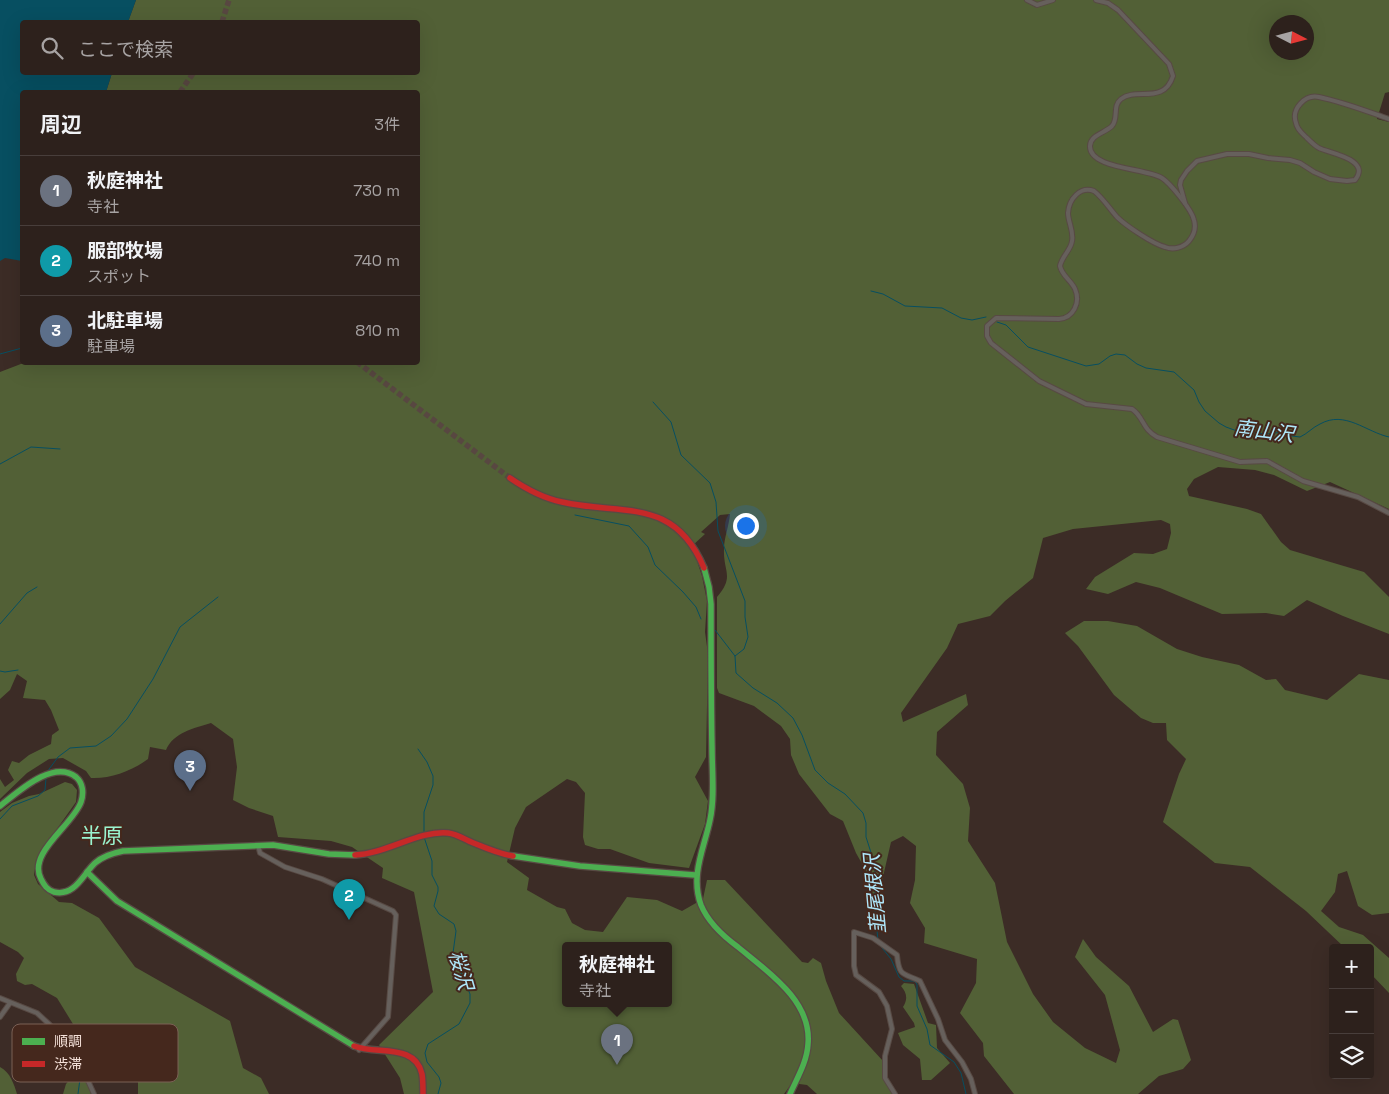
<!DOCTYPE html>
<html lang="ja">
<meta charset="utf-8">
<style>
body{margin:0;font-family:"Space Grotesk","Noto Sans JP",sans-serif;background:#392e29;color:#f1f3f6}
.controls{position:absolute;right:15px;bottom:15px;display:grid;overflow:hidden;border-radius:5px;box-shadow:0 5px 20px #0002}
.controls button{width:45px;height:45px;display:grid;place-items:center;padding:0;border:0;border-bottom:1px solid #483e3b;background:#2d211c;color:#f1f3f6;font:25px sans-serif}
.compass{position:absolute;left:1269px;top:15px;width:45px;height:45px;border-radius:50%;background:#2d211c;box-shadow:0 5px 20px #0002;rotate:96deg}
.you{position:absolute;left:745px;top:525px;width:18px;height:18px;margin:-12px;border:4px solid #fff;border-radius:50%;background:#1a73e8;box-shadow:0 0 0 8px #1a73e833}
.badge{display:grid;place-items:center;width:32px;height:32px;border-radius:50%;background:#b4a29a;color:#fff;font-size:16px;font-weight:700}
.pin{position:absolute;translate:-50% -41px;filter:drop-shadow(0 1px 2px #0008)}
.pin::after{content:'';position:absolute;top:26px;width:18px;height:15px;background:inherit;clip-path:polygon(0 0,100% 0,50% 100%)}
.popup{position:absolute;left:562px;top:942px;width:110px;height:65px;box-sizing:border-box;display:grid;place-content:center;border-radius:5px;background:#2d211c;filter:drop-shadow(0 1px 4px #0005);font-size:16px;white-space:nowrap;color:#a7a3a3}
.popup b{font-size:19px;color:#f1f3f6}
.popup::after{content:'';position:absolute;left:50%;top:100%;margin-left:-10px;border:10px solid transparent;border-top-color:#2d211c}
.list{margin:0;padding:0;list-style:none}
h2{display:flex;justify-content:space-between;align-items:center;height:65px;margin:0;padding:0 20px;font-size:21px}
h2 small{font-size:16px;font-weight:400;color:#a7a3a3}
.list li{display:grid;grid-template-columns:32px 1fr auto;gap:15px;align-items:center;box-sizing:border-box;height:70px;padding:0 20px;border-top:1px solid #483e3b}
.list b{display:block;font-size:19px;white-space:nowrap}
.list p{margin:0;font-size:16px;white-space:nowrap;color:#a7a3a3}
.list em{font-size:16px;font-style:normal;color:#a7a3a3}
.icon{flex:none;width:28px;height:28px;fill:none;stroke:currentColor;stroke-width:2;stroke-linecap:round;stroke-linejoin:round}
.map{position:relative;flex:none;width:1389px;height:1094px;overflow:hidden}
.search{position:absolute;background:#2d211c;box-shadow:0 5px 20px #0002;left:20px;top:20px;width:400px;height:55px;display:flex;align-items:center;gap:12px;box-sizing:border-box;padding:0 18px;border-radius:5px;color:#a7a3a3;font-size:19px}
.panel{position:absolute;background:#2d211c;box-shadow:0 5px 20px #0002;left:20px;top:90px;width:400px;height:275px;border-radius:5px}
.map>svg:first-child{display:block}
.forest{fill:#526036;fill-rule:evenodd}
.water{fill:#074f61}
.lines{fill:none;stroke-linecap:round;stroke-linejoin:round}
.stream{stroke:#074f61;stroke-width:1}
.secondary-tunnel{stroke:#584741;stroke-width:5.5;stroke-dasharray:5.5 3;stroke-linecap:butt}
.street-casing{stroke:#584a44;stroke-width:6}
.fast-casing{stroke:#584a44;stroke-width:8}
.jam-casing{stroke:#584a44;stroke-width:8}
.street{stroke:#66605c;stroke-width:4}
.fast{stroke:#4caf50;stroke-width:5.5}
.jam{stroke:#c62828;stroke-width:5.5}
.labels{text-anchor:middle;dominant-baseline:central;stroke-width:4;stroke-linejoin:round;paint-order:stroke}
.water-label{font-size:20px;font-style:italic;fill:#aee6f9;stroke:#45281d}
.quarter-label{font-size:21px;fill:#9af4d0;stroke:#45281d}
.key{fill:#45281d;stroke:#7a6055;stroke-width:1}
.key-label{font-size:14px;fill:#f5e1d9}
</style>
<div class="map">
<svg width="1389" height="1094" viewBox="0 0 1389 1094">
<rect width="100%" height="100%" fill="#3c2c26"/>
<!-- forest -->
<g class="forest">
<path d="M136,0H1389V92L1385,93L1377,119L1389,122V509L1330,482L1307,491L1274,475L1255,470L1218,467L1194,479L1187,489L1189,496L1247,509L1261,514L1281,542L1290,550L1364,572L1389,597V634L1343,616L1307,600L1284,616L1266,613L1222,614L1160,588L1136,582L1108,594L1086,589L1095,577L1134,553L1153,554L1167,549L1171,533L1170,524L1161,520L1073,529L1043,538L1033,578L1005,601L990,616L958,624L947,648L901,713L903,722L966,694L968,705L937,732L936,755L963,784L970,808L968,841L995,883L1007,942L1033,994L1053,1022L1085,1048L1116,1063L1120,1050L1105,995L1075,957L1083,939L1096,957L1129,986L1153,1032L1173,1019L1178,1020L1191,1060L1183,1069L1159,1076L1138,1094H1014L984,1056L983,1043L960,1013L976,983L977,959L924,943L925,928L910,903L915,880L916,846L903,836L891,842L880,890L872,907L870,886L865,869L856,853L843,821L830,814L799,774L791,755L790,739L781,726L754,706L719,693L717,688V597C735,576 723,572 724,549C724,538 729,526 730,514L720,515L701,532L705,534L692,546L702,576L707,601L705,632L708,654L706,757L695,777L708,801L705,824L689,868L649,863L610,849H598L585,845L583,837L585,793L576,782L567,779L526,807L515,828L507,862L529,878L527,890L557,907L565,909L572,923L585,930L603,932L627,897L657,900L682,911L703,899L707,880H725L802,962L808,963L813,958L821,963L826,981L839,1013L883,1061L884,1079L896,1094H817L807,1085L792,1083L784,1094H404L400,1078L379,1045L433,992L414,892L382,878L383,868L352,847L331,841L278,837L273,816L249,808L233,800L237,767L233,739L211,723C194,728 173,733 166,750L150,747L148,759C132,771 110,779 91,778L86,771L63,758L49,759L27,773L0,799V779L5,787L14,780L8,770L12,761L19,763L29,755L51,744L52,735L59,730L51,710L45,700L23,698L27,681L17,674L10,690L0,699V372L26,362H418V92H106L112,73L418,72V22H128ZM1276,22H1306V52H1276ZM566,946H668V1004H566Z"/>
<path d="M1084,621H1108L1137,626L1177,649L1202,657L1239,665L1266,680L1276,679L1285,690L1327,700L1359,674L1389,680V913L1372,915L1358,906L1347,871L1338,874L1335,892L1321,911L1339,927L1363,935L1389,958V993L1370,973V948H1345L1306,911L1250,867L1215,863L1163,822L1179,774L1186,759L1167,740L1166,723H1153L1141,718L1114,695L1078,646L1065,633Z"/>
<path d="M65,782L72,784L77,790L76,802L42,850L36,861L34,875L38,884L59,902L72,903L99,918L135,967L230,1021L243,1068L261,1078L269,1094H138V1081L134,1076L112,1067L108,1061L104,1058L95,1039L89,1030L73,1024L57,998L32,984L25,985L17,981L16,974L24,958L18,952L0,942V812L12,803L29,796L39,794Z"/>
<path d="M904,983L914,984L928,1023L936,1025L937,1048L950,1063L931,1080H922L920,1059L903,1045L898,1033L915,1027L914,1023L903,1007C908,999 907,993 901,986Z"/>
<path d="M0,1067C10,1072 14,1084 17,1094H0Z"/>
<path d="M75,1074C86,1075 88,1085 91,1094H63L66,1084Z"/>
</g>
<!-- water -->
<path class="water" d="M0,0H136L128,22H22V72L112,73L106,92H22V261L5,258L0,261Z"/>
<g class="lines">
<!-- stream -->
<g class="stream">
<path d="M871,291L883,294L905,306L942,308L961,318L972,320L986,317"/>
<path d="M997,322L1006,325L1028,347L1086,366L1099,364L1110,356L1116,354L1125,355L1137,364L1146,368L1174,372L1194,390L1199,402L1205,411L1219,423L1226,427L1237,431L1266,434L1283,432L1292,436L1300,437C1307,434 1313,427 1320,424C1345,410 1366,432 1389,437"/>
<path d="M0,354L22,348"/>
<path d="M653,402L671,422L681,455L710,483L716,502L718,531L745,601V617L748,637L744,649L735,656"/>
<path d="M0,464L31,447L60,449"/>
<path d="M575,515L629,526L648,547L655,565L683,592L696,607L701,619"/>
<path d="M0,624L27,593L37,587"/>
<path d="M715,630L735,656L736,673L753,688L777,703L793,718L802,735L815,770L828,783L845,794L863,813L866,823V837L875,865V912L878,940"/>
<path d="M0,671L5,672L18,670"/>
<path d="M418,749L427,762L433,776V785L424,812V833"/>
<path d="M47,772L58,757L70,748L96,746L111,736L127,719L153,679L180,627L218,597"/>
<path d="M0,819L12,806L38,796L45,790L46,778"/>
<path d="M424,837L432,861V875L438,887V891L434,906L439,914L454,924L456,931L453,953L470,994V1003L459,1024L428,1044L425,1053L427,1062L439,1077L441,1083L438,1094"/>
<path d="M879,944L891,959L899,977L904,981H914L917,984V1006L927,1029L930,1045L954,1062L961,1073L966,1094"/>
<path d="M78,1094L80,1079"/>
</g>
<!-- secondary-tunnel -->
<g class="secondary-tunnel">
<path d="M222,22L229,0"/>
<path d="M180,92L194,72"/>
<path d="M357,362L510,478"/>
</g>
<!-- street casing -->
<g class="street-casing">
<g id="street">
<path d="M1027,0L1037,5L1053,0"/>
<path d="M1096,0L1108,3L1118,10L1169,64L1173,76C1164,105 1136,87 1121,99C1112,106 1119,118 1112,126C1105,133 1090,135 1090,146C1089,169 1146,168 1162,178C1170,183 1192,210 1194,220C1196,227 1194,235 1189,241C1183,248 1173,250 1165,247C1153,244 1125,225 1117,217C1109,208 1103,198 1094,191C1080,186 1069,199 1068,213C1068,222 1074,231 1072,241C1071,250 1062,256 1060,266C1062,276 1071,280 1075,289C1081,303 1073,318 1059,319L996,318L987,326V336L991,343L1039,381L1086,404L1132,409C1144,417 1142,429 1157,437L1240,462L1267,461L1303,481L1358,497L1389,513"/>
<path d="M1185,203L1180,185L1181,180L1187,171L1197,161L1227,154H1249L1268,158L1290,160L1300,163L1314,172L1330,179L1347,181L1355,180C1372,159 1328,153 1319,148C1315,146 1311,142 1307,138C1303,134 1297,130 1296,123C1291,109 1305,94 1319,97C1343,102 1366,111 1389,119"/>
<path d="M258,845L260,853L285,867L322,879L393,911L396,915L388,1017L359,1050"/>
<path d="M0,998L37,1013L49,1024L79,1061L94,1094"/>
<path d="M0,1017L10,1003"/>
<path d="M895,1094L885,1078V1056L892,1029L887,1006L879,992L856,975L854,966V932L873,938L897,955C899,977 903,973 920,981L938,1019L945,1040L962,1062L971,1079L975,1094"/>
</g>
</g>
<!-- fast casing -->
<g class="fast-casing">
<g id="fast">
<path d="M704,568L709,587L711,604C711,652 711,700 712,748C712,771 715,797 710,820C704,849 690,875 701,905C708,922 723,936 738,947C768,972 812,1001 808,1044C807,1062 797,1078 790,1094"/>
<path d="M0,806C18,792 53,759 76,777C83,783 84,793 81,802C73,825 27,853 41,879C44,885 47,890 54,892C75,897 83,874 95,863C103,856 113,853 123,851L273,845L329,854L355,855"/>
<path d="M513,856L580,866L695,875"/>
<path d="M87,872L117,901L354,1046"/>
</g>
</g>
<!-- jam casing -->
<g class="jam-casing">
<g id="jam">
<path d="M510,478C526,489 542,498 562,502C622,516 674,496 704,568"/>
<path d="M355,855C386,854 419,830 448,833C458,834 467,841 476,844C488,849 500,854 513,856"/>
<path d="M354,1046C377,1055 415,1043 422,1074C423,1080 423,1088 423,1094"/>
</g>
</g>
<!-- street -->
<use href="#street" class="street"/>
<!-- fast -->
<use href="#fast" class="fast"/>
<!-- jam -->
<use href="#jam" class="jam"/>
</g>
<g class="labels">
<!-- water labels -->
<g class="water-label">
<text transform="translate(1264 431) rotate(7)">南山沢</text>
<text transform="translate(875 894) rotate(-95)">韮尾根沢</text>
<text transform="translate(461 970) rotate(74)">桜沢</text>
</g>
<!-- quarter labels -->
<g class="quarter-label">
<text x="102" y="835">半原</text>
</g>
</g>
<!-- legend -->
<rect x="12" y="1024" width="166" height="58" rx="8" class="key"/>
<rect x="22" y="1038" width="23" height="7" fill="#4caf50"/>
<rect x="22" y="1061" width="23" height="6" fill="#c62828"/>
<g class="key-label">
<text x="54" y="1046">順調</text>
<text x="54" y="1069">渋滞</text>
</g>
</svg>
<div class="controls">
<button>+</button>
<button>−</button>
<button><svg class="icon" aria-label="layers" viewBox="0 0 24 24"><path d="M12 4l9 5-9 5-9-5zM3 14l9 5 9-5"/></svg></button>
</div>
<svg class="compass" viewBox="-18 -18 36 36"><path d="M0-13l5 13h-10z" fill="#e53935"/><path d="M0 13l5-13h-10z" fill="#a7a3a3"/></svg>
<div class="you"></div>
<div class="pin badge" style="left:617px;top:1065px;background:#6b7280">1</div>
<div class="popup"><b>秋庭神社</b>寺社</div>
<div class="pin badge" style="left:349px;top:920px;background:#0f9aa8">2</div>
<div class="pin badge" style="left:190px;top:791px;background:#5c6f8a">3</div>
<div class="search"><svg class="icon" aria-label="search" viewBox="0 0 24 24"><circle cx="10" cy="10" r="6"/><path d="M15 15l6 6"/></svg>ここで検索</div>
<section class="panel">
<h2>周辺<small>3件</small></h2>
<ul class="list">
<li><span class="badge" style="background:#6b7280">1</span><div><b>秋庭神社</b><p>寺社</p></div><em>730 m</em></li>
<li><span class="badge" style="background:#0f9aa8">2</span><div><b>服部牧場</b><p>スポット</p></div><em>740 m</em></li>
<li><span class="badge" style="background:#5c6f8a">3</span><div><b>北駐車場</b><p>駐車場</p></div><em>810 m</em></li>
</ul>
</section>
</div>
